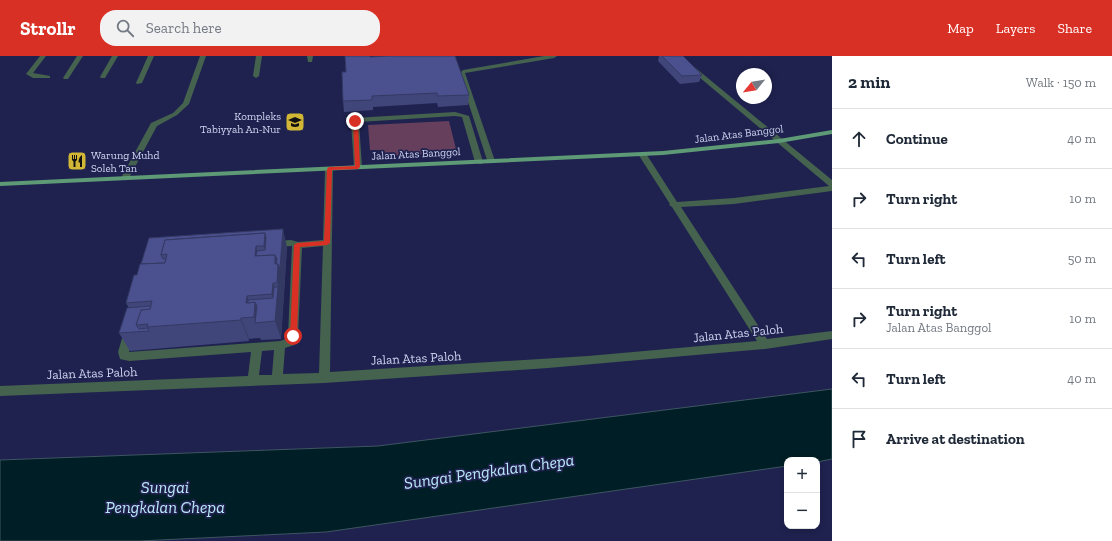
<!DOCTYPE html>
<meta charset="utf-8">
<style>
body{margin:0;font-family:"Zilla Slab",serif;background:#f2f2f3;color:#1f2937}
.controls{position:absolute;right:12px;bottom:12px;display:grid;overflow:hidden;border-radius:8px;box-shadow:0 2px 6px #0003}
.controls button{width:36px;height:36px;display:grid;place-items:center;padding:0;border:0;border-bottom:1px solid #e0e1e3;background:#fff;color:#1f2937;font:20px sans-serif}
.compass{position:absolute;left:736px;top:12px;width:36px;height:36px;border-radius:50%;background:#fff;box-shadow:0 2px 6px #0003;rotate:240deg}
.stop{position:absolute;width:12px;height:12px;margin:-9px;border:3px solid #d93025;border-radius:50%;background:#fff}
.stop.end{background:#d93025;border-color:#fff;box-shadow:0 1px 4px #0008}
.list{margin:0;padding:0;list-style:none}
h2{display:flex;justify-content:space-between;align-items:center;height:52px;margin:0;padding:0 16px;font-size:17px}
h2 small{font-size:13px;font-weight:400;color:#747a83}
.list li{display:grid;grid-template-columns:26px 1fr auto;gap:12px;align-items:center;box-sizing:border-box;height:60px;padding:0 16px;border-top:1px solid #e0e1e3}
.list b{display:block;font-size:15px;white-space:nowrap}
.list p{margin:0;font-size:13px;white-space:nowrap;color:#747a83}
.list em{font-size:13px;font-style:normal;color:#747a83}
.icon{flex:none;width:22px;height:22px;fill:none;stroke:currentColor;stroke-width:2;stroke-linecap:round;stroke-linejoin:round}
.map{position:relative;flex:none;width:832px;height:485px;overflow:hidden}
header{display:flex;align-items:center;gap:24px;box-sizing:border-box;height:56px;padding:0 20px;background:#d93025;color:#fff}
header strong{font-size:19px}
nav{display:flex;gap:22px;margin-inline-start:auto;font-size:14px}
.search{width:280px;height:36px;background:#f2f2f3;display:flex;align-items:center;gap:10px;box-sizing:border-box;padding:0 14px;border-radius:16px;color:#747a83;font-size:15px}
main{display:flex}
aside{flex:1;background:#fff}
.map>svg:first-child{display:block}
.green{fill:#663f5c}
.water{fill:#001e25;stroke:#3e5562}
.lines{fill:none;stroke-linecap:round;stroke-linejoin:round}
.minor{fill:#45624f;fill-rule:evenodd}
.major{fill:#5d9a75;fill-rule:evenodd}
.wall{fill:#40467a}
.shaded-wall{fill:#343963}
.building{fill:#4a518e;stroke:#343963}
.route{fill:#d93025}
.labels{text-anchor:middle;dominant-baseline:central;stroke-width:3.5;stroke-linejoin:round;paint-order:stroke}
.far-poi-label{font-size:11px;fill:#ced4f1;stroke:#1f224f;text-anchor:end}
.far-street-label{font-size:11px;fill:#ced4f1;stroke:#1f224f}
.street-label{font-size:13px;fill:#ced4f1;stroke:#1f224f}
.near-water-label{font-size:17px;font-style:italic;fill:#bae9f6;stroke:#1f224f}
</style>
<header>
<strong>Strollr</strong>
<div class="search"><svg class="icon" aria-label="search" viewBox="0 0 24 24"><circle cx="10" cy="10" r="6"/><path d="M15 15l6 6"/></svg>Search here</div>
<nav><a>Map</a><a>Layers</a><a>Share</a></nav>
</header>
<main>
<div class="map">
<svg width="832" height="485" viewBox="0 0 832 485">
<rect width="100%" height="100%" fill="#1f224f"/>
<!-- green -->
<path class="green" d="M449,65L457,97L385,100L384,94H370L368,69Z"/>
<!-- water -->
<path class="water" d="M832,333V403L817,406V404H787V410L326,476L139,485H0V404L378,390Z"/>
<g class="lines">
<!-- minor -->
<g class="minor">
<path d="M40,0H46L33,17L50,20V22H33L26,18Z"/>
<path d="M77,0H83L68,23H64L63,22Z"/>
<path d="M112,0H118L105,22H101L100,21Z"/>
<path d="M148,0H154L142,27L137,28L136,27Z"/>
<path d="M200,0H206L189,48L177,59L157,70L129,122L128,124H122L121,122L151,67L173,57L183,47Z"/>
<path d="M256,0H262L259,20L256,22L253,20Z"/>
<path d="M307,0H313L312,6H308Z"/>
<path d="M544,0H557L554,2L465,17L495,105L494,107H488L459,18L463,14Z"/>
<path d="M674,0H681L832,124V135L734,148L681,151L767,283L832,275V283L765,293L548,312L324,327L0,340V330L248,320L251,296L129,305L120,303L118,296L146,202L152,196L162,193L291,184L298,186L323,184L325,113L329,111L333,113L330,316L588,300L757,285L672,151L669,149L670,148L638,98L642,96H645L677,146L734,142L829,130ZM292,190L288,280L286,283L280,285L129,296L155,203L158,200ZM323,190L319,317L283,318L285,292L294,289L298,280L302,192ZM274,294L272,319H259L262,295Z"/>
<path d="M455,56L469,60L483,106L482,108H479L475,106L462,61L455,60L359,66L362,111L358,113L354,111L351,66L354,62Z"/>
</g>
<!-- major -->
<path class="major" d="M832,74V78L779,87L663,99L0,130V126L663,95L779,83Z"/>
</g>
<!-- wall -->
<g class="wall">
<path d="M659,0H683L702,19L699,26L680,28L658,5Z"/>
<path d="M370,1L469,39L468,49L438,51L437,47L373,51V54L344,56L343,45L346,16Z"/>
<path d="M149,182L287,191L281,283L261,284L260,282L249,283V285L130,295L119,277L129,252L126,247L141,208Z"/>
</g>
<!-- shaded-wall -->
<g class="shaded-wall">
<path d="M283,173L287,191L281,283L275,265L276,254L272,238L273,227L277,243L278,231L275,208V199Z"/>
<path d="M265,177L271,200L268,204L264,190Z"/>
<path d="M256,190L260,204L255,200Z"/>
<path d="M247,240L250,251L246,247Z"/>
<path d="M255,246L262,266L256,267L254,261Z"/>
<path d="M241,262L249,283V285L241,264Z"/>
</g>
<!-- building -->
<g class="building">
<path d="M345,0H370V1L387,0H455L469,39L438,40L437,37L372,40V44L343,45L342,16H346Z"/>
<path d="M662,0H683L702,19L682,20Z"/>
<path d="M283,173L280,212L278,208H276L277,203L275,199L256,200L257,195L265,194L266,182L265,177L165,184L161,199L163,203H166L165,207L141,208L149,182Z"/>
<path d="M265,177L264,190H256L255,200L275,199V208H278L277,227H273L272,238L247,240L246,247L255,246L254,261L241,262V264L147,271L148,268L136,269L141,254L150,253L152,245L126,247L134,219H137L140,208L165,207L167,198L161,199L165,184Z"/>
<path d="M274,231H278L275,265L255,267L257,250L255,246L248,247V244L273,242Z"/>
<path d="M151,250L150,253L141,254L136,269L139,273L148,272L149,275L119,277L127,252Z"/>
</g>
<!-- route -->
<path class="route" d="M355,63L358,65L360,111L358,113L332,114L330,187L327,189L300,191L297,280L293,283L290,280L294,189L297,187L324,185L327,113L329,111L355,110L353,65Z"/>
<!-- icons -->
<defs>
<g id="school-square" transform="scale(1)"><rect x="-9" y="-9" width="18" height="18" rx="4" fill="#d2b635" stroke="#1f224f"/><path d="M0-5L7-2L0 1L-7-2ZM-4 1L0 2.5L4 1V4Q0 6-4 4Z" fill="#111"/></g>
<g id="restaurant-square" transform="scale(1)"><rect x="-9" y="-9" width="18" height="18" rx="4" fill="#d2b635" stroke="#1f224f"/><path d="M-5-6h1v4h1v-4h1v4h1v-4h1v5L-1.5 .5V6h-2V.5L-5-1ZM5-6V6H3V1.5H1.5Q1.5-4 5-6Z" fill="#111"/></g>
</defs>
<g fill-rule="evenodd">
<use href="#school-square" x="295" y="66"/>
<use href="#restaurant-square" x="77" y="105"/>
</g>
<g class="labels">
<!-- far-poi labels -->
<g class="far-poi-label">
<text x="281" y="60">Kompleks<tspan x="281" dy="13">Tabiyyah An-Nur</tspan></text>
<text x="91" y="99" text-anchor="start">Warung Muhd<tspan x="91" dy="13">Soleh Tan</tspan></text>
</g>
<!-- far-street labels -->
<g class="far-street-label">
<text transform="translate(739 78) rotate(-7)">Jalan Atas Banggol</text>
<text transform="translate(416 98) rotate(-3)">Jalan Atas Banggol</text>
</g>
<!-- street labels -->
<g class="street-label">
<text transform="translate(738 277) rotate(-6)">Jalan Atas Paloh</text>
<text transform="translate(416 302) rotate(-3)">Jalan Atas Paloh</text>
<text transform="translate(92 317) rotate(-2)">Jalan Atas Paloh</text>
</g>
<!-- near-water labels -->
<g class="near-water-label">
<text transform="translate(489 415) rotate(-8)">Sungai Pengkalan Chepa</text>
<text x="165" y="431">Sungai<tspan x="165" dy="20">Pengkalan Chepa</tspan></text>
</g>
</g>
</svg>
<div class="controls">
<button>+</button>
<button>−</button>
</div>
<svg class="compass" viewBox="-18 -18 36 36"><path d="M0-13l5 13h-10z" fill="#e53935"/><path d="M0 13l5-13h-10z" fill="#747a83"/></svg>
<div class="stop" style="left:293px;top:280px"></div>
<div class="stop end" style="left:355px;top:65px"></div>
</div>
<aside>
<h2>2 min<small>Walk · 150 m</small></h2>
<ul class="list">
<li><svg class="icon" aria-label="ahead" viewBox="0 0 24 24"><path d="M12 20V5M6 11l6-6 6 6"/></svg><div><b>Continue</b></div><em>40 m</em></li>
<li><svg class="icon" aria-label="right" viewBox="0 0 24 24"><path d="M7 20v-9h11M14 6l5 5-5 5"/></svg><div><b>Turn right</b></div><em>10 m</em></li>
<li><svg class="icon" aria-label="left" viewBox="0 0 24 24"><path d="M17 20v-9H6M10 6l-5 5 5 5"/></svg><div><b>Turn left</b></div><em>50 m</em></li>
<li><svg class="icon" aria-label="right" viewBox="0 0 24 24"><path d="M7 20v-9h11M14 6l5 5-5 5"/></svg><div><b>Turn right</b><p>Jalan Atas Banggol</p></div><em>10 m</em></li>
<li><svg class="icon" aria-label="left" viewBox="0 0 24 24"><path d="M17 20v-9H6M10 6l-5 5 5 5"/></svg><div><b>Turn left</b></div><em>40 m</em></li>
<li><svg class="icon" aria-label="arrive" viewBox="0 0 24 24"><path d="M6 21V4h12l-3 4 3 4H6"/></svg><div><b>Arrive at destination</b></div></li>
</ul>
</aside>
</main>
